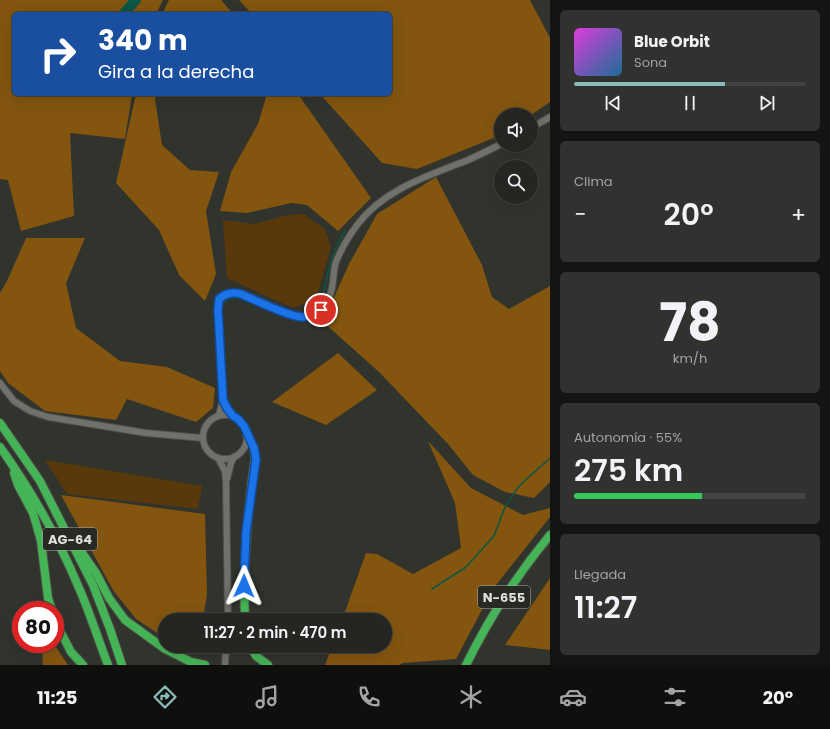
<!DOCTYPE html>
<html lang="es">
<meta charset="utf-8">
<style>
:root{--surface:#252622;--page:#31322f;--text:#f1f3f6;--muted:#a3a5a5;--line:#424340;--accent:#8bbbb9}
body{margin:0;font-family:Poppins,sans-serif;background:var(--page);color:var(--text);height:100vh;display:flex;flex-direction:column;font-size:15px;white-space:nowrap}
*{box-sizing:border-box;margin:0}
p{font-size:13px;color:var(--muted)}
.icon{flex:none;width:22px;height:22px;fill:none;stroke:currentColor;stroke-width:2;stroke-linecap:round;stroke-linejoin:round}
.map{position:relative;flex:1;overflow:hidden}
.panel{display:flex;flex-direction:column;gap:10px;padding:10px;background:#141513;width:280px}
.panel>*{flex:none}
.hud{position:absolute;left:12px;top:12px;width:380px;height:84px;border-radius:6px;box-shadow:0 4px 16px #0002,0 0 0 1px var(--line);background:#1a4fa0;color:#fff;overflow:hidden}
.fabs{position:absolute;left:494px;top:108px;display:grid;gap:8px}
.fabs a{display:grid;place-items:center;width:44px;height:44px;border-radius:50%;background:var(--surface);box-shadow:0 4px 16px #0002,0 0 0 1px var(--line);font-size:20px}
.speed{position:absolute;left:12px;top:601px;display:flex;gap:8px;font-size:20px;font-weight:700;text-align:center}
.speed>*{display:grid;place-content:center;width:52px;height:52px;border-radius:50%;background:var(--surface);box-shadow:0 4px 16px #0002,0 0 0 1px var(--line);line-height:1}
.speed .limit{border:6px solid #d22;background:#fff;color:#111}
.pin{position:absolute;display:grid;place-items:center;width:34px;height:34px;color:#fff;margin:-17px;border:2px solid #fff;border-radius:50%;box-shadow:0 1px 4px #0007}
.me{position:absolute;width:44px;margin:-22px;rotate:1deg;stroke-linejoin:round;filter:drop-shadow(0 0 3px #0008)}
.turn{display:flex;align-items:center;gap:14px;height:84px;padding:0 20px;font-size:18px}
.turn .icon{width:52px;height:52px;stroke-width:2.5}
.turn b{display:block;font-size:28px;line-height:34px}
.big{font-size:30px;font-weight:600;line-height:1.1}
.panel .card{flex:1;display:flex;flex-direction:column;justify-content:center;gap:6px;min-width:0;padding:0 14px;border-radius:6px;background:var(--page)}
.panel .dial{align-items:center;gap:0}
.dial b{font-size:52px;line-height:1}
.song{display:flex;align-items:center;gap:12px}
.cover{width:48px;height:48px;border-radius:6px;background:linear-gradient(135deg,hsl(300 70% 55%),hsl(200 70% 35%))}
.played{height:4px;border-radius:2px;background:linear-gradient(90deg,var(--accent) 65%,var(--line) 65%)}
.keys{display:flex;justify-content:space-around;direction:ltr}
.heat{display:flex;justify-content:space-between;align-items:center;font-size:22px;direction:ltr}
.charge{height:6px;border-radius:3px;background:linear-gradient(90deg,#34c759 55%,var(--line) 0)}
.trip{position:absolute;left:158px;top:613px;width:234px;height:40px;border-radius:20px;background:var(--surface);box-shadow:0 4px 16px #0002,0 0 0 1px var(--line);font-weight:600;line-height:40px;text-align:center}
.menu{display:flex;height:64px;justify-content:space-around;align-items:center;background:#0f0f0e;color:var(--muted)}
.menu .icon{width:28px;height:28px}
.menu .active{color:var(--accent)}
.menu b{font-size:18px;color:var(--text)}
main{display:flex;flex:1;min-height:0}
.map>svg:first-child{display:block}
.green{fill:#59390c}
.forest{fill:#83550f}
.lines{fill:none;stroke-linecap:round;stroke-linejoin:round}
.stream{stroke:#0b5644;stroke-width:1.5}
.river{stroke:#0b5644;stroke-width:10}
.minor-casing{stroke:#4d4e49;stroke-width:8}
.highway-casing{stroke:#4d4e49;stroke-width:10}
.minor{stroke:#6f716a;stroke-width:6}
.highway{stroke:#45b456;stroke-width:8}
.route-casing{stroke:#114b97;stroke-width:10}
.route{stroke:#1a73e8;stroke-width:7}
.labels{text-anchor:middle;stroke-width:4;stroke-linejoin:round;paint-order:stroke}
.shield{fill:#272923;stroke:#a8aaa5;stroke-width:1}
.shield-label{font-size:13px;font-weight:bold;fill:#e0e1dd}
</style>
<main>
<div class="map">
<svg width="550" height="665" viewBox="0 0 550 665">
<rect width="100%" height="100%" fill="#31332d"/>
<g class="green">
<polygon points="303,214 325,229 331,247 316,300 293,308 227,278 223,220 254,224 288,215"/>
<polygon points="45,460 202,486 198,509 67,494"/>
</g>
<g class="forest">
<polygon points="0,0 163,0 156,14 14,14 14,94 132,94 125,139 70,133 74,216 21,231 8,180 0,179"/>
<polygon points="169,0 221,0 233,14 162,14"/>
<polygon points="239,0 530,0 550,38 550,102 531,115 501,115 501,135 417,169 382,163 320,94 390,94 390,14 252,14"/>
<polygon points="136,94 156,94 155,99 162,145 190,170 219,172 206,211 216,274 205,301 179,275 159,230 116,183"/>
<polygon points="267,94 298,94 371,198 338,231 307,205 291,203 247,213 220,211 231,172 258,124"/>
<polygon points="436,177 482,265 492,297 509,309 550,286 550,482 534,498 505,492 473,475 448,444 379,372 323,322 349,264 377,214"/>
<polygon points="26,238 85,238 66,283 76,328 120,361 167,367 215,388 213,408 196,422 127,399 116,420 45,411 8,383 0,371 0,293 7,281"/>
<polygon points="338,353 377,390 326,425 272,402"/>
<polygon points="428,441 471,488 523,515 550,508 550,517 493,589 456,659 403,663 399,665 325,665 332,646 385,646 385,620 342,620 366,553 377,554 413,574 461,548 455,503"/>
<polygon points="61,495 205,514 207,594 203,620 165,620 165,638 136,619 113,590"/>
<polygon points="550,578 550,650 505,645"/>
<polygon points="42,644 54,644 68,665 43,665"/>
</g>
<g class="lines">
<g class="stream">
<path d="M312,313L313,309C327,297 325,279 331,262C334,251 339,241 345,231"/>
<path d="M222,328C222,320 219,307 225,301C236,287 284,321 300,321C304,321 309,320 312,319V316"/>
<polyline points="223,352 226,388"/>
<polyline points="432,589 466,567 494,536 505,507 519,486 550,458"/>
</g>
<polyline class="river" points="123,14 136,0"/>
<defs>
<g id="minor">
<polyline points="531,128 550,117"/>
<polyline points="0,383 14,401 30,411 48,417 146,433 202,438"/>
<polyline points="223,400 227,409 233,416"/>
<circle cx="225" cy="437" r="22"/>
<path d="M219,415L223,400L218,310L219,299C226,293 232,292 241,293L295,316C313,318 326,310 331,292C334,282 333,271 336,262C341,249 349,236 357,225C384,189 428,176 468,160C479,155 490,150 501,144"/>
<polyline points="218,458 225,471 226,482 228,620"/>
<polyline points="227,479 231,463 234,457"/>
<polyline points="225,665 226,646"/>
</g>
<g id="highway">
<polyline points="0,423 40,481 93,585 110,629 122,665"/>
<path d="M0,447C31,490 58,538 79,588C90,613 98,639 108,665"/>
<polyline points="14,473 18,485 33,513 41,541 48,598 52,610"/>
<polyline points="78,547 96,573 109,598 125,620 165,649 191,662 205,665"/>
<path d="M245,620C243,566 247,513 255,459L254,448L247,435"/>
<polyline points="55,621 71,652 83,665"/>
<polyline points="250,646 256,656 268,665"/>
<path d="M466,665C489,618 517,575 550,535"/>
</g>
</defs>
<use href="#minor" class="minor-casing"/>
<use href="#highway" class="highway-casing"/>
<use href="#minor" class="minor"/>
<use href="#highway" class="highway"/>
</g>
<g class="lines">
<defs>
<path id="route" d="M244,586L246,532L256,459L254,448L244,426L238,419L233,416L227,408L223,400L218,310L219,299C226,293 232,292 241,294C255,300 289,317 303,317C310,317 315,313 321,310"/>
</defs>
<use href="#route" class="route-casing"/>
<use href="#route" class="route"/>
</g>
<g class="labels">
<g class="shield">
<rect x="43" y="528" width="54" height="22" rx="3"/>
<rect x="478" y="586" width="52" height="22" rx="3"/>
</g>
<g class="shield-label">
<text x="70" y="544">AG-64</text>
<text x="504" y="602">N-655</text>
</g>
</g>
</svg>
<div class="fabs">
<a><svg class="icon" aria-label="sound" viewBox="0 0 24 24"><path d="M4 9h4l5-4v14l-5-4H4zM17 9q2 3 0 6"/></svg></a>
<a><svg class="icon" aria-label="search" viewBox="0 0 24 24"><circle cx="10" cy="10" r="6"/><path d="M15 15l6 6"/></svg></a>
</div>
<div class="speed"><div class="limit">80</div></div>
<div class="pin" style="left:321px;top:310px;background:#d93025"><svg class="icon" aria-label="arrive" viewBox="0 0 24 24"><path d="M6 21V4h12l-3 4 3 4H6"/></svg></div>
<svg class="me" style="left:244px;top:586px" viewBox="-20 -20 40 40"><path d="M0-17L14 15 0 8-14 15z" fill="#1a73e8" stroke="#fff" stroke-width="4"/></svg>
<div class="trip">11:27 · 2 min · 470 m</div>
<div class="hud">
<div class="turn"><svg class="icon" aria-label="right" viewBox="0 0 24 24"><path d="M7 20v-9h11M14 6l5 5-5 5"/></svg><div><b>340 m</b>Gira a la derecha</div></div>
</div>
</div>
<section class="panel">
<div class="card">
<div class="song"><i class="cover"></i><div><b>Blue Orbit</b><p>Sona</p></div></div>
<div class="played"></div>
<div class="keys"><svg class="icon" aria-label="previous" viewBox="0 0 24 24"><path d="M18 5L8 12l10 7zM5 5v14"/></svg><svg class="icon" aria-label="pause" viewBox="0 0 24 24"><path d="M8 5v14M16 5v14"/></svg><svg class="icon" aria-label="next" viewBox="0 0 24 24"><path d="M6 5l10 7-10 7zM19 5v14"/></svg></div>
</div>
<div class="card"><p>Clima</p>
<div class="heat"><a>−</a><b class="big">20°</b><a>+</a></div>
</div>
<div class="card dial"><b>78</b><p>km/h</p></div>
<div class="card"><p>Autonomía · 55%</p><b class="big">275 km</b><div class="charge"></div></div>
<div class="card"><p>Llegada</p><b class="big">11:27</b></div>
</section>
</main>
<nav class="menu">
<b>11:25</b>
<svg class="icon active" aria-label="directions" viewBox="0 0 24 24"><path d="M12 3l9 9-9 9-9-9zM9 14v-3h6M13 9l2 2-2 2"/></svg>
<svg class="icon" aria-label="music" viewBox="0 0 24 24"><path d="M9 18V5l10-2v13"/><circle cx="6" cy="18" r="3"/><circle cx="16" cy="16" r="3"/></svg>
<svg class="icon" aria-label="phone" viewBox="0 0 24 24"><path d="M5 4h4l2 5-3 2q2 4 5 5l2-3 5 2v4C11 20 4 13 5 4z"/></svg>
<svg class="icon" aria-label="climate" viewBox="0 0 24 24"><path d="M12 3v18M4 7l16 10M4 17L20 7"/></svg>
<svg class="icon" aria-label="car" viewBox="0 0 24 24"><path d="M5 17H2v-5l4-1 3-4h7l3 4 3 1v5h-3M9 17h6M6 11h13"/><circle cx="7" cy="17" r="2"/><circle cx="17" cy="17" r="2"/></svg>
<svg class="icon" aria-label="filters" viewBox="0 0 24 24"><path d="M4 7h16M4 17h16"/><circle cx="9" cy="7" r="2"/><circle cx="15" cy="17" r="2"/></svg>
<b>20°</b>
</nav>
